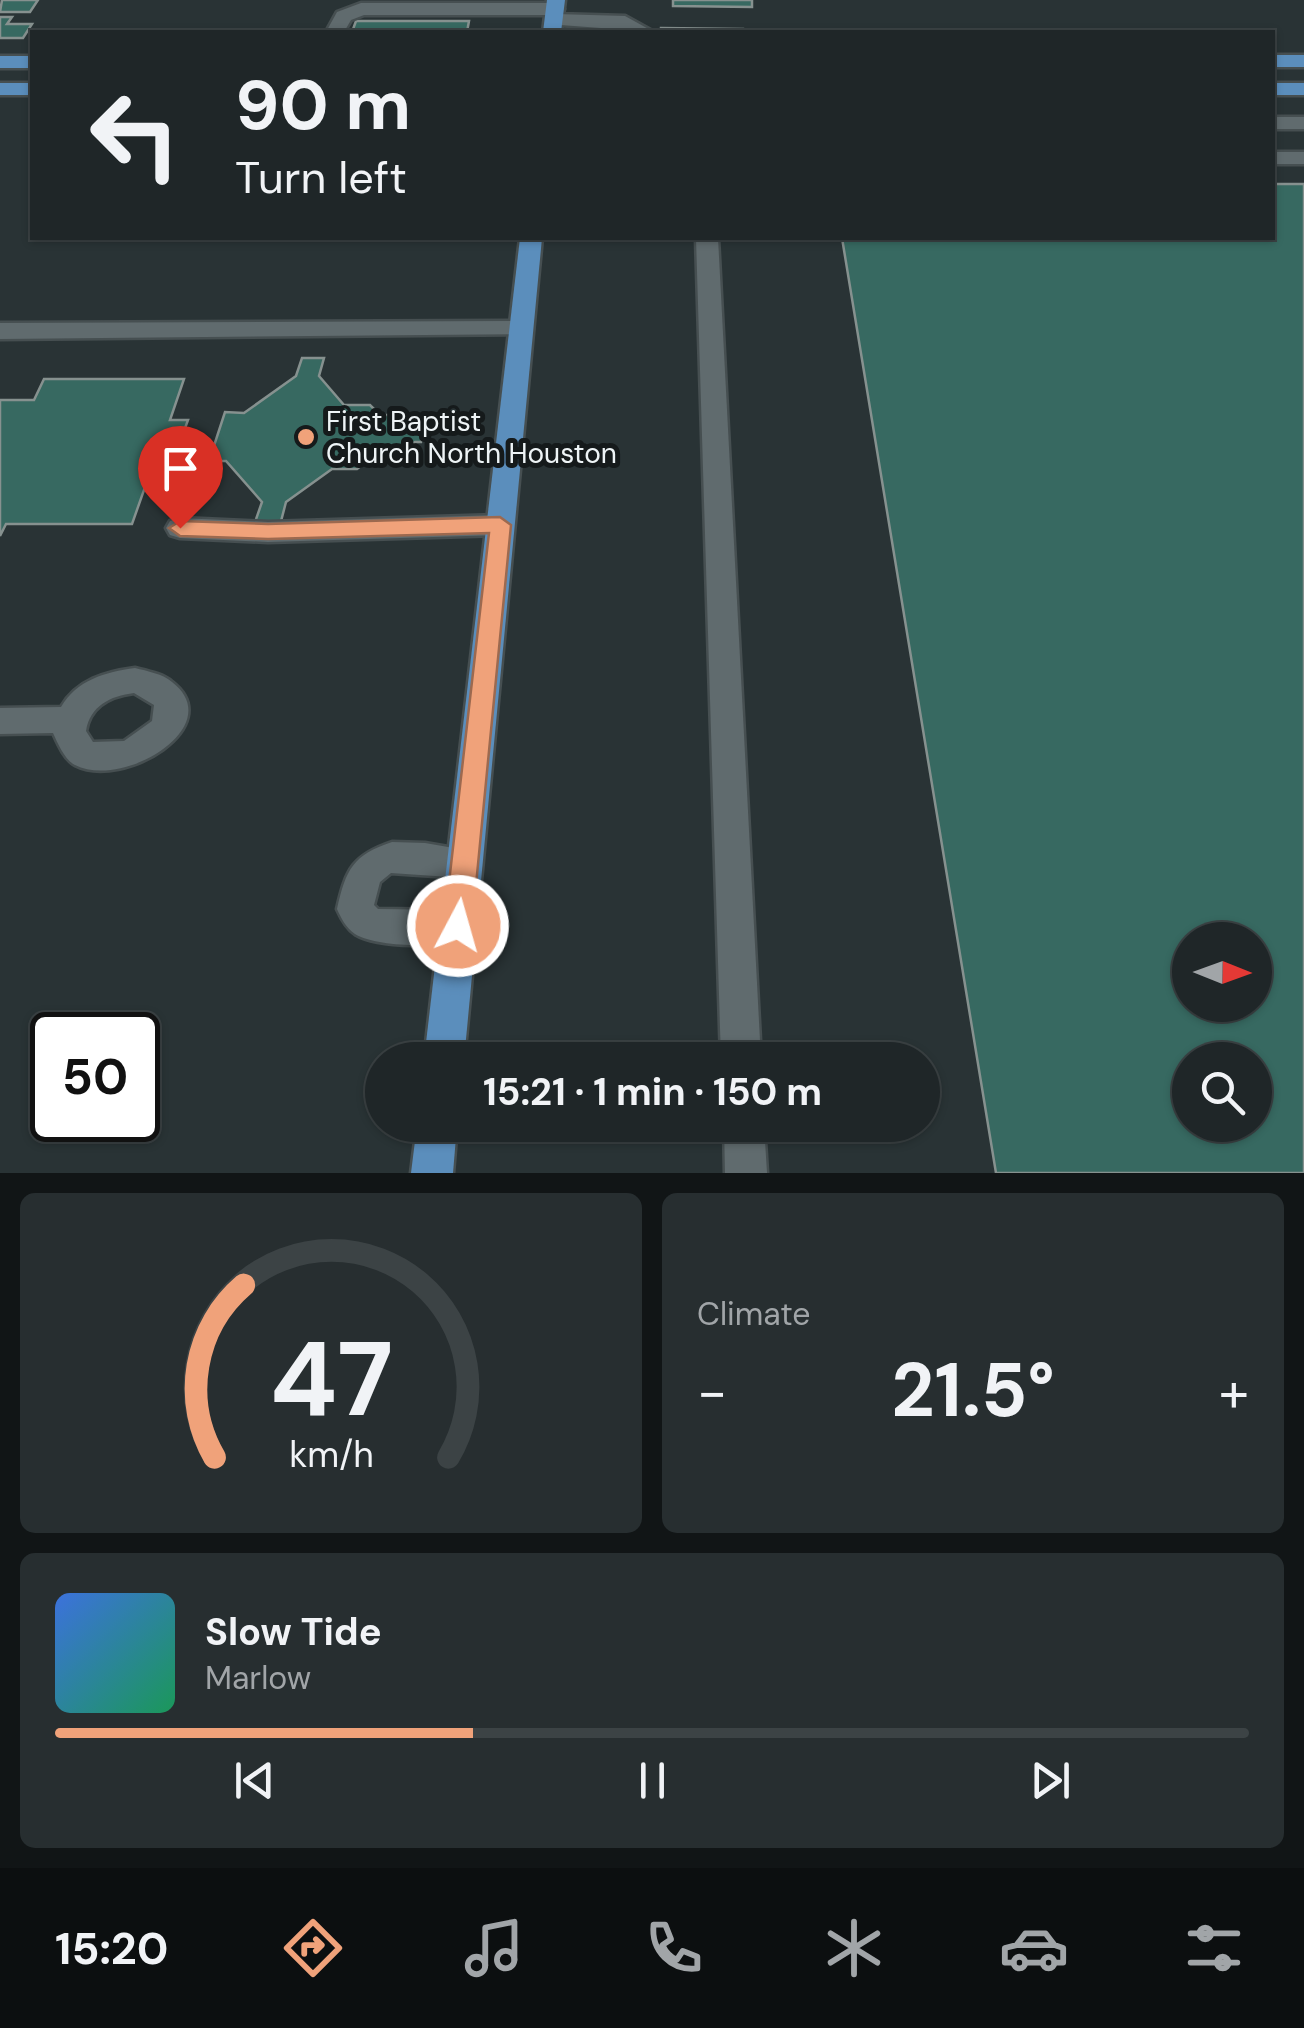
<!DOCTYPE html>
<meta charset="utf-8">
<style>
:root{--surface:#1f2628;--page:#272e30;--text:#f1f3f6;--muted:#a1a5a8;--line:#3c4345;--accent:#f0a27a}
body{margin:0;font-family:"DM Sans",sans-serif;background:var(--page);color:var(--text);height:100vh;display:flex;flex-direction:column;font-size:38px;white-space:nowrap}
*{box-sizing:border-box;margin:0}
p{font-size:32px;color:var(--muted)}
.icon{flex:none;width:55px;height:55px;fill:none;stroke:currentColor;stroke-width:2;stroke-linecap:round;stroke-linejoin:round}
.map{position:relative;height:1173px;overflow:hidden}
.sheet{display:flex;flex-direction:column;gap:20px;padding:20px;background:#111516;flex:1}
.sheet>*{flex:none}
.banner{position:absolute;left:30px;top:30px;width:1245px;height:210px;border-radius:0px;box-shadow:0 2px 8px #0004,0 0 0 2px var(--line);background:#1f2628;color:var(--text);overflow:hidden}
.needle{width:65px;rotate:91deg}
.controls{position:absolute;left:1172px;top:922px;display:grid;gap:20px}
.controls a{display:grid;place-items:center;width:100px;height:100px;border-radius:50%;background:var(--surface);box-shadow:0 2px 8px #0004,0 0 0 2px var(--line);font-size:50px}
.speed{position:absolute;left:30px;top:1012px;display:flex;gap:20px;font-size:50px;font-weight:700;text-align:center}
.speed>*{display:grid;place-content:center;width:130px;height:130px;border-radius:50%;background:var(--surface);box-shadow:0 2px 8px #0004,0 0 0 2px var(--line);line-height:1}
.speed .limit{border:5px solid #111;border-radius:15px;background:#fff;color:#111}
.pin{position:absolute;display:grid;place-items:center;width:85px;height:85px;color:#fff;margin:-102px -42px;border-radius:50% 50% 50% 0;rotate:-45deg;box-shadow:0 0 10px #0007}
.pin .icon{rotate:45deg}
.me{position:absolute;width:110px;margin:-55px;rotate:6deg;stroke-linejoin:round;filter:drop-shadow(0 0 8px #0008)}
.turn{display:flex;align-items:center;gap:35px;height:210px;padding:0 40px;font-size:45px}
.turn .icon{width:130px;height:130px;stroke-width:2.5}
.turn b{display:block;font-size:70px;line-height:85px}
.big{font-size:75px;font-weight:700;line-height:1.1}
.sheet .card{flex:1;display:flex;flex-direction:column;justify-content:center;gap:15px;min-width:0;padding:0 35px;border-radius:15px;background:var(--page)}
.sheet .dial{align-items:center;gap:0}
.dial svg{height:260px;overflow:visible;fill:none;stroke:var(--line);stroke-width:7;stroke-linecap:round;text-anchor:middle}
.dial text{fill:var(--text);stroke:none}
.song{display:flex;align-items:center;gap:30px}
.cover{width:120px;height:120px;border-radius:15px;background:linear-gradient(135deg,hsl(220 70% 55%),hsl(150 70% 35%))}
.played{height:10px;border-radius:5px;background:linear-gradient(90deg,var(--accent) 35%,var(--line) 35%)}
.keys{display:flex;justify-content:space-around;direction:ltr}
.heat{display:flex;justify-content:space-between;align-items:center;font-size:55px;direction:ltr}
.sheet .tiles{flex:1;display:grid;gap:20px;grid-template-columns:1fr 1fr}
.card:last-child{grid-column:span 2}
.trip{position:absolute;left:365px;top:1042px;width:575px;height:100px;border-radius:50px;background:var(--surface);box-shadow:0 2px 8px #0004,0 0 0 2px var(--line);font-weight:700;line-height:100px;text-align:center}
.menu{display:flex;height:160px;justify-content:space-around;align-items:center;background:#0c0f10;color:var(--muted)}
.menu .icon{width:70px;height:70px}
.menu .active{color:var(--accent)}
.menu b{font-size:45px;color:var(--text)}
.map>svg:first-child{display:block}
.building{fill:#376961;stroke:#86918f;stroke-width:2.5;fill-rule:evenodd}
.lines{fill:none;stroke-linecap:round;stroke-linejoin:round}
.minor-casing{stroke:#464f51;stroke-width:5}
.major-casing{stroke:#464f51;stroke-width:5}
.minor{fill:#606b6e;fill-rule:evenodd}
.major{fill:#5b8ebc;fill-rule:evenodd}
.route{fill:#f0a27a;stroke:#9c694f;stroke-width:2.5}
.poi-dot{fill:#f0a27a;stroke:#151a1b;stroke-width:4}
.labels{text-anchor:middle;stroke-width:10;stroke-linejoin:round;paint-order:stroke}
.poi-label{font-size:28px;fill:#eef4f6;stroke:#151a1b;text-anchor:start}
</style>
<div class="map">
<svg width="1304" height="1173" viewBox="0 0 1304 1173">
<rect width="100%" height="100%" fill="#293335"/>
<g class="building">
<polygon points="2,0 38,0 30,12 0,12"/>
<polygon points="673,0 752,0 752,7 673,6"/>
<polygon points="0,17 12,17 7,24 32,24 23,38 0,38"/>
<polygon points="356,21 469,21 467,32 352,32"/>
<polygon points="661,28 743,29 743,32 661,32"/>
<path d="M1272,184H1304V1173H996L842,238H1272ZM1190,940H1255V1005H1190ZM1190,1060H1255V1125H1190Z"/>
<polygon points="302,358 324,358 319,376 344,405 370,405 380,415 402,415 417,430 423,430 421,442 415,442 394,457 371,458 357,469 332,469 286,502 280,525 254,525 262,502 226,461 209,461 225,412 244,413 296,376"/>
<polygon points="44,379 184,379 170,420 188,420 175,456 156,456 132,524 6,524 0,536 0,400 34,400"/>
</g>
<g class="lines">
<defs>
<g id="minor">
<polygon points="361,3 555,3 564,9 555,14 625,16 654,32 547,24 545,20 554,15 364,15 351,20 344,32 326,32 337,12"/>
<rect x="1272" y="117" width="32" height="12"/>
<rect x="1272" y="152" width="32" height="12"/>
<polygon points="696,238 718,238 761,1060 721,1060"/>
<polygon points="521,321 533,329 530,334 0,339 0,323"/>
<polygon points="500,515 510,518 514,525 510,532 500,535 268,542 180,538 170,535 166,528 170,521 180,518 268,522"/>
<path d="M135,668C147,671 163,674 172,682C229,726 123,790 75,765C65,760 58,744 53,733L0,734V708L61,707C77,680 105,672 135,668ZM134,693L154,705L152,721L124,741L93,742L86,731C90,706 110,696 134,693Z"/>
<path d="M392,842L425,843L477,852L482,863L477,874L464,878L391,873L380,882L374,905L378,909L458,910L471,915L476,927L471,939C446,948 378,948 355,934C346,928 341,918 337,909C346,869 353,855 392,842Z"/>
<polygon points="724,1125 764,1125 767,1173 725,1173"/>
</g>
<g id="major">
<polygon points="547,0 565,0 561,32 543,32"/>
<rect x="1272" y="55" width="32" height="12"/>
<rect x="0" y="56" width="32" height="12"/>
<rect x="0" y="83" width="32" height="12"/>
<rect x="1272" y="83" width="32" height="12"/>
<polygon points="520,238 542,238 464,1060 424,1060"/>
<polygon points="417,1125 457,1125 453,1173 411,1173"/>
</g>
</defs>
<use href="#minor" class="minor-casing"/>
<use href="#major" class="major-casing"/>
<use href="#minor" class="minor"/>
<use href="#major" class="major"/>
</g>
<polygon class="route" points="500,517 511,525 472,926 468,935 458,939 448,935 444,926 489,533 268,539 180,536 169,528 180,521 268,524"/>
<circle class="poi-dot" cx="306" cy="437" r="10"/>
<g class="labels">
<g class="poi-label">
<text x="326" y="431">First Baptist<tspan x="326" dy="32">Church North Houston</tspan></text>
</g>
</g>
</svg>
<div class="controls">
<a><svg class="needle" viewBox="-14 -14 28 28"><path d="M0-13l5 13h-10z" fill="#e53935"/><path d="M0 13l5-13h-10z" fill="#a1a5a8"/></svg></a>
<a><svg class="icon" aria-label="search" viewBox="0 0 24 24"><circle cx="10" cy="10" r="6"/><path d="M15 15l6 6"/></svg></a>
</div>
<div class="speed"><div class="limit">50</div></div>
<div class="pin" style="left:180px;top:528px;background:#d93025"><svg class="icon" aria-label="arrive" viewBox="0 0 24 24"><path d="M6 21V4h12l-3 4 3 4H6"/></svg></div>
<svg class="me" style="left:458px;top:926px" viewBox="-20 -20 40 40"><circle r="17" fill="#f0a27a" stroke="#fff" stroke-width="3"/><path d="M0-11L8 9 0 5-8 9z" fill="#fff"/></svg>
<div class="trip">15:21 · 1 min · 150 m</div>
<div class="banner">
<div class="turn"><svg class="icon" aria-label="left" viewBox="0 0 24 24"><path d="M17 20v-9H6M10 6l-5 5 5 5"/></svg><div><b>90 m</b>Turn left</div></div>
</div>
</div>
<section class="sheet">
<div class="tiles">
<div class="card dial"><svg viewBox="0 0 100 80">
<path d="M14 69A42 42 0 1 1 86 69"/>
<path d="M14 69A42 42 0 0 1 23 16" stroke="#f0a27a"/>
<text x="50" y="56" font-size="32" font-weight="700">47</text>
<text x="50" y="72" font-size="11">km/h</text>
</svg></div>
<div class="card"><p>Climate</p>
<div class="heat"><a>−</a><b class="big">21.5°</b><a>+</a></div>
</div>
<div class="card">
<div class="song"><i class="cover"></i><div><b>Slow Tide</b><p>Marlow</p></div></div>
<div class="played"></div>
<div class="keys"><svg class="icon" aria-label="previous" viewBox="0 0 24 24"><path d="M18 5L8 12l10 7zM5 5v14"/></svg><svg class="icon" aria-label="pause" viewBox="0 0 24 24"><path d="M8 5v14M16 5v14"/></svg><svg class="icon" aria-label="next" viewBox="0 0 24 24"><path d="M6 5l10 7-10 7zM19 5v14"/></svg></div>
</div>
</div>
</section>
<nav class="menu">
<b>15:20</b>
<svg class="icon active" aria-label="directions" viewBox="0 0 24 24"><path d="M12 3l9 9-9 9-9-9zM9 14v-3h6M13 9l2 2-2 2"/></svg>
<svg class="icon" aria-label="music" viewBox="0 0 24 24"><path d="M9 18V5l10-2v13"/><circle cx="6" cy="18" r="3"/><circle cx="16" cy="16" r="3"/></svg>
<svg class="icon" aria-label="phone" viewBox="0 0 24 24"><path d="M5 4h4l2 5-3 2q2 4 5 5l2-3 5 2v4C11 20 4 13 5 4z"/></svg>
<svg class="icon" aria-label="climate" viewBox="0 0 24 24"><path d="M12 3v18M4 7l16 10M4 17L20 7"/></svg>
<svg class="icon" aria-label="car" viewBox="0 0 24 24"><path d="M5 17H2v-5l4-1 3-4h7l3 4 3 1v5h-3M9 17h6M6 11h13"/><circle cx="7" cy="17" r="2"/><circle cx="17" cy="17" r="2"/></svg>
<svg class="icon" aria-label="filters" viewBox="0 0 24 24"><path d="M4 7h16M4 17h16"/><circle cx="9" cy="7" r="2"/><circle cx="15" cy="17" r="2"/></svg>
</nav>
